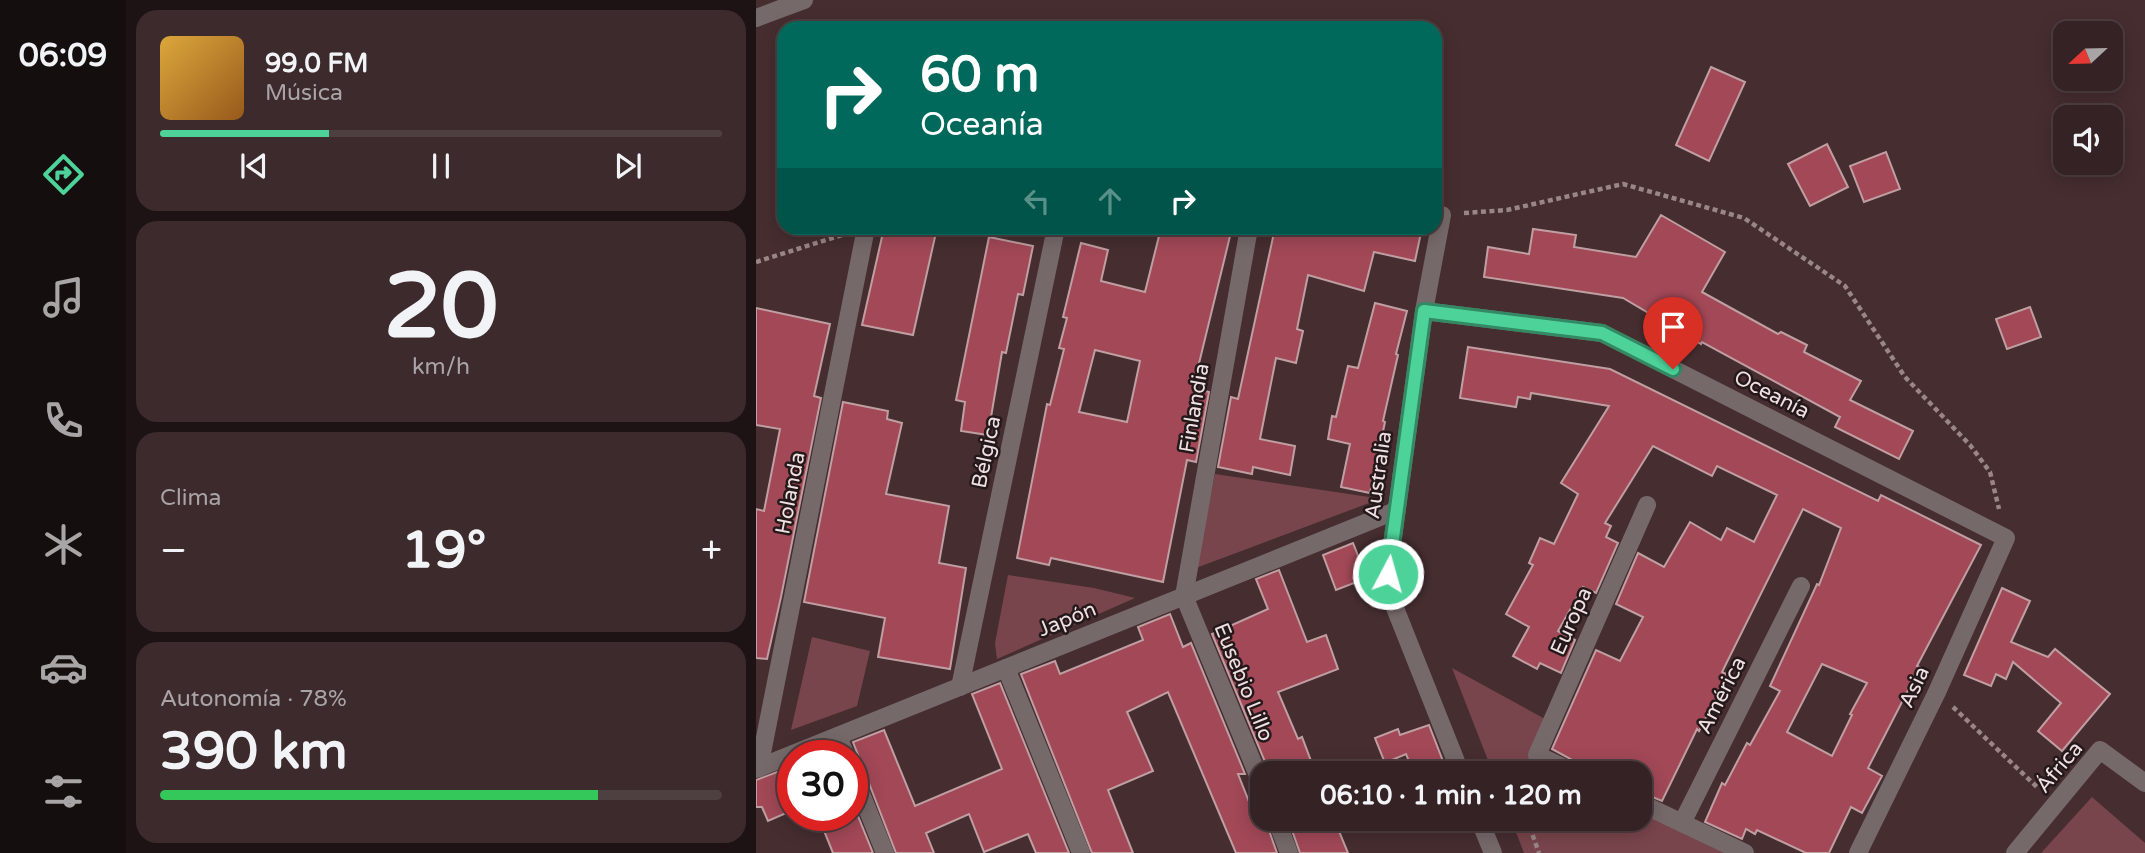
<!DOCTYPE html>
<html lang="es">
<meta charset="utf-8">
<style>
:root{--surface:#342224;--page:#3c2a2c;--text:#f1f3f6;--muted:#a9a4a6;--line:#4e3f41;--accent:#4dd39a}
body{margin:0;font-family:"Varela Round",sans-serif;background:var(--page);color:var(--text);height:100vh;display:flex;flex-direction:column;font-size:26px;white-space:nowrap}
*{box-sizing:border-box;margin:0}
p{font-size:23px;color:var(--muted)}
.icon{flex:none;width:38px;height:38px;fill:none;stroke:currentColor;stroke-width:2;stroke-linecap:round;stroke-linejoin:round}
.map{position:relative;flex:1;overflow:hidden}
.panel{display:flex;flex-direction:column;gap:10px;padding:10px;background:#1d1314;width:630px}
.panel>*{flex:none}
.banner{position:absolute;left:21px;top:21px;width:665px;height:214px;border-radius:21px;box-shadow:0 4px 18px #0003,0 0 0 2px var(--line);background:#00695c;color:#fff;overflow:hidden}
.needle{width:46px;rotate:248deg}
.fabs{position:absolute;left:1297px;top:21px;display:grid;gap:14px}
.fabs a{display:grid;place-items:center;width:70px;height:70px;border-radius:14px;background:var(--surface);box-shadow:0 4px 18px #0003,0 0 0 2px var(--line);font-size:35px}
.speed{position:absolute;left:21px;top:740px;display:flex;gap:14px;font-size:35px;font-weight:700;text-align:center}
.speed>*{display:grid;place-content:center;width:91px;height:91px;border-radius:50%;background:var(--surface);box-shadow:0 4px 18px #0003,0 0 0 2px var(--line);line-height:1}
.speed .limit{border:10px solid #d22;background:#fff;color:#111}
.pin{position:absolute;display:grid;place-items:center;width:60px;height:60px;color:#fff;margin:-72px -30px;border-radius:50% 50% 50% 0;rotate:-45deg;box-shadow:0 0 7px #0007}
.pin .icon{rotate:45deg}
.me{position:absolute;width:77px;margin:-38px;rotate:6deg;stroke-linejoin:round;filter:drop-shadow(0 0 5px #0008)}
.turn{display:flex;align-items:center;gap:24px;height:147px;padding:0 28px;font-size:32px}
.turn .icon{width:91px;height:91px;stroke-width:2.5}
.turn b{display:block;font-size:49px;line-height:60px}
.lanes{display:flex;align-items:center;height:66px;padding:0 28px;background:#0003;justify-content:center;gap:35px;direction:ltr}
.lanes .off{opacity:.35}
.big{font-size:52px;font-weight:700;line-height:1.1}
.panel .card{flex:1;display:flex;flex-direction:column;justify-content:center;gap:10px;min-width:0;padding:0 24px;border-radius:21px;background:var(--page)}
.panel .dial{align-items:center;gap:0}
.dial b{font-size:91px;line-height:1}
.song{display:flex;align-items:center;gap:21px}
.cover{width:84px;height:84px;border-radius:10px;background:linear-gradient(135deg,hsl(40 70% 55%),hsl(30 70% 35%))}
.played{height:7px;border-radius:4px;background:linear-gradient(90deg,var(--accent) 30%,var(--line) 30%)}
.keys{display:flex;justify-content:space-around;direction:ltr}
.heat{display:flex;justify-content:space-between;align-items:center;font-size:38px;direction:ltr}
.charge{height:10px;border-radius:5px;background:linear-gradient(90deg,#34c759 78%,var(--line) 0)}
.trip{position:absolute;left:494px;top:761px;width:402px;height:70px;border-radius:21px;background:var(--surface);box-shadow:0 4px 18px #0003,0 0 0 2px var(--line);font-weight:700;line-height:70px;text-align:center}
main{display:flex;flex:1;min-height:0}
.tab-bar{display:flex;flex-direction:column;width:126px;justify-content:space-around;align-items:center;background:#150e0e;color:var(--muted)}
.tab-bar .icon{width:49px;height:49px}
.tab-bar .selected{color:var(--accent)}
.tab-bar b{font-size:32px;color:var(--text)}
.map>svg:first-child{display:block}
.green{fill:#79454c}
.building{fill:#a24857;stroke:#bf9fa2;stroke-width:2;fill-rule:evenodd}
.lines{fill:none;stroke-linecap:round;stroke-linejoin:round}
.path{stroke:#9a8587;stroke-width:4.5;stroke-dasharray:5 3.5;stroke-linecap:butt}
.minor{stroke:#76696a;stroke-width:18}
.route-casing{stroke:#328964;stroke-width:18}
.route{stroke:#4dd39a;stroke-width:12}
.labels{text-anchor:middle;stroke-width:5;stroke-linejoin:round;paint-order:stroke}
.street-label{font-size:21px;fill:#f1e0e1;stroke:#24191a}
</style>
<main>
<nav class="tab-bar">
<b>06:09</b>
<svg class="icon selected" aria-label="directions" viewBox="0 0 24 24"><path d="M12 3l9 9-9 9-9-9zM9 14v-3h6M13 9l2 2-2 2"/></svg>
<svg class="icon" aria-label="music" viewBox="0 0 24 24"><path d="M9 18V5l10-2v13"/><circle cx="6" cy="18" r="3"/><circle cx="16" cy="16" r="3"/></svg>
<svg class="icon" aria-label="phone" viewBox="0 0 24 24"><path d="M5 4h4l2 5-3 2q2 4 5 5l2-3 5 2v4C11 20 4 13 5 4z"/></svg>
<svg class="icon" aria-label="climate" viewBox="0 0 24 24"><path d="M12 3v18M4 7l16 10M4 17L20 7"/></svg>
<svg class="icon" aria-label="car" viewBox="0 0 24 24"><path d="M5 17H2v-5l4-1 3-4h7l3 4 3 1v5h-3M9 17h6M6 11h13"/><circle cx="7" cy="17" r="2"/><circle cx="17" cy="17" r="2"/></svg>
<svg class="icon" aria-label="filters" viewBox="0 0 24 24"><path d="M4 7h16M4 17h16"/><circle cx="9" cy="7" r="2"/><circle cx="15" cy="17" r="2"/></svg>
</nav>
<section class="panel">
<div class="card">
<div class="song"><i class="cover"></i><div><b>99.0 FM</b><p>Música</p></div></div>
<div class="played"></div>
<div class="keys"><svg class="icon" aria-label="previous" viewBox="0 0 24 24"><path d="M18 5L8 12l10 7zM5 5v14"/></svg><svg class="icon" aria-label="pause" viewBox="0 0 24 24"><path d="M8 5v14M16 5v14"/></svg><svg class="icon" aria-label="next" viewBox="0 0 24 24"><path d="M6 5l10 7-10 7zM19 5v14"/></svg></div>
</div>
<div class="card dial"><b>20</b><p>km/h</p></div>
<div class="card"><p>Clima</p>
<div class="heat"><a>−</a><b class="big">19°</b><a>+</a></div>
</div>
<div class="card"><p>Autonomía · 78%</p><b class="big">390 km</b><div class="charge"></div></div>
</section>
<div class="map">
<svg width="1389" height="853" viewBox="0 0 1389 853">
<rect width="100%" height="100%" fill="#462d30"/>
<g class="green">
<polygon points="459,474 613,497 613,503 440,568"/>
<polygon points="252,575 338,588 379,598 241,659 239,643"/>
<polygon points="56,637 114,651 101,706 35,730"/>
<polygon points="696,668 789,719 777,763 800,773 737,773"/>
<polygon points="1336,797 1389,843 1389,853 1285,853"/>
<polygon points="884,811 976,853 768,853 755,819 884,819"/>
</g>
<g class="building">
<polygon points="955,67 989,82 953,161 920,145"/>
<polygon points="1071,144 1092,187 1054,206 1032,164"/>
<polygon points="1130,152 1144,189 1108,202 1094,166"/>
<polygon points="905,215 969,252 946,292 1022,334 1025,332 1051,345 1048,352 1105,381 1094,400 1157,431 1143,459 1079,427 1084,417 946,342 945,344 867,298 728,277 732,247 773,254 777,229 820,235 818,247 880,257"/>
<polygon points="128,228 181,228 157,335 106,325"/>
<path d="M405,228H476L437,388L453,392L440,462L431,460L407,582L295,558L293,565L261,558L291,404L294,405L308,349L303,348L311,318L307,317L325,243L352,250L345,281L389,292ZM339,350L384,361L371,422L323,412Z"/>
<polygon points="519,228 614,228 638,233 640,228 666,228 659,261 618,252 608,291 552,275 541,329 547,331 540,363 520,358 504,439 539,446 534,475 497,467 496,474 462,467 475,397 482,399"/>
<polygon points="233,237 277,246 267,295 262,294 250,353 246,352 232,435 205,431 209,402 200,400"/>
<polygon points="619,303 651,311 640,354 642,355 627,421 629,422 614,493 585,487 594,444 572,439 576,416 580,417 592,366 602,368"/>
<polygon points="1274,307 1285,337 1251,349 1240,319"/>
<polygon points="0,308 74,324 58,396 65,398 25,597 11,659 0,658 0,509 8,511 24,429 0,425"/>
<path d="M712,347L854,369L1122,501L1125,495L1225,545L1161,666L1164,667L1112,768L1126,776L1106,813L1095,807L1073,853H1050L1001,830L999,834L990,829L986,839L949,822L966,783L969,785L991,743L994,745L1024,691L1014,686L1061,584L1063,585L1085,528L1047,509L966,672L972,675L943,731L941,729L906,801L884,792V774H842L796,749L840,650L864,661L887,617L860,604L882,553L908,567L934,522L965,540L971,528L998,542L1021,495L961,466L956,476L897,446L849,523L855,526L850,537L862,543L840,593L827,587L802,631L819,640L805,673L784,663L781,669L757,656L773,627L750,614L777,565L773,563L784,538L798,544L822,494L805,483L853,406L775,393L774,399L762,397L760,407L704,398ZM1066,664L1111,683L1094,714L1096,715L1076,756L1031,732Z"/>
<polygon points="87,402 132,411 131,419 146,423 130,494 193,506 183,563 210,568 194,669 122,657 129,618 48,602"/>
<polygon points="597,543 611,578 580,590 567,555"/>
<polygon points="523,570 551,642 570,635 582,669 522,692 542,739 546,737 560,774 514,774 456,634 512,609 500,579"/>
<polygon points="1246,588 1274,601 1255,642 1292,657 1299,649 1354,694 1306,751 1282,731 1305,703 1257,662 1250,679 1240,674 1235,686 1208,675"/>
<polygon points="414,614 427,647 435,643 489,774 482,774 500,819 509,819 521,853 480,853 412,692 371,712 397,771 352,790 377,853 336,853 265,674 299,661 304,674 387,640 382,627"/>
<polygon points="244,683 313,853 280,853 272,834 228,852 213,814 170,833 178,853 140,853 97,742 128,730 159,806 246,769 216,694"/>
<polygon points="673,725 692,774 658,774 650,754 629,763 619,738 642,729 644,735"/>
<polygon points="37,766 37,810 12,821 6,807 0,807 0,780"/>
<polygon points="62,816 102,816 117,853 77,853"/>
<polygon points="532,819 578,819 592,853 544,853"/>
</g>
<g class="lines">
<g class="path">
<polyline points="708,213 751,210 867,184 988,218 1089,286 1149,377 1214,445 1234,472 1243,509"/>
<polyline points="0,262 86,235"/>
<polyline points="1197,707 1282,788"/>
<polyline points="771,819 783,853"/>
</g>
<g class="minor">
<polyline points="0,18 48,0"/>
<polyline points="686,215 668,311 632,574 637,603 705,774"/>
<polyline points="493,228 428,596 506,785"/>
<polyline points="668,311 846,333 1250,538 1181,692 1102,853"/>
<polyline points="250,668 325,853"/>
<polyline points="204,687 300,228"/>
<polyline points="82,736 90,756"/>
<polyline points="3,768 110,228"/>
<polyline points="0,769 639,511"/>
<polyline points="96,771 129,853"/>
<polyline points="821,774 781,755 891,505"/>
<polyline points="884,803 989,853"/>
<polyline points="520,819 533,853"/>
<polyline points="723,819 737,853"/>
<polyline points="926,823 1045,586"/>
<polyline points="1259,853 1344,750 1389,783"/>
</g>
</g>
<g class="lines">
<defs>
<polyline id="route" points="632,574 668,311 846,333 917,369"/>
</defs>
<use href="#route" class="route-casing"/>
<use href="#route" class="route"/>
</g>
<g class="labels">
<g class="street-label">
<text transform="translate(1016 394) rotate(27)" y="7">Oceanía</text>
<text transform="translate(438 408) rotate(-80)" y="7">Finlandia</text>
<text transform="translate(230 452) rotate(-78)" y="7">Bélgica</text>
<text transform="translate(622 475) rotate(-82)" y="7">Australia</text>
<text transform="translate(34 493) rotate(-79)" y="7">Holanda</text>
<text transform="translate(311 619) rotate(-22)" y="7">Japón</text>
<text transform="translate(815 621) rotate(-66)" y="7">Europa</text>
<text transform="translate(488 682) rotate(68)" y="7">Eusebio Lillo</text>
<text transform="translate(1158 687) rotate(-65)" y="7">Asia</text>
<text transform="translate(965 695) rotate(-63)" y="7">América</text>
<text transform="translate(1303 767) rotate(-50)" y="7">África</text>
</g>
</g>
</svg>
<div class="fabs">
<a><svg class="needle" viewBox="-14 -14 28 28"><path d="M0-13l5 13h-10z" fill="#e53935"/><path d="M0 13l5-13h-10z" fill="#a9a4a6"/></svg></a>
<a><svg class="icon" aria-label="sound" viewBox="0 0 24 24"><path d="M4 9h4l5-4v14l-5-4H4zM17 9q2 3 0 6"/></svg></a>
</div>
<div class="speed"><div class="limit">30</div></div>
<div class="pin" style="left:917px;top:369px;background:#d93025"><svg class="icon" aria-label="arrive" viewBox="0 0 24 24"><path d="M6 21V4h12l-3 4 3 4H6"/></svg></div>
<svg class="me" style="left:632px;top:574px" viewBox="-20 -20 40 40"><circle r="17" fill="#4dd39a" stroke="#fff" stroke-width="3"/><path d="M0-11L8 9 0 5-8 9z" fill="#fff"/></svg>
<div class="trip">06:10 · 1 min · 120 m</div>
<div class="banner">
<div class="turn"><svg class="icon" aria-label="right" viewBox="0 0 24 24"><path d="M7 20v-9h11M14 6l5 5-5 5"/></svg><div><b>60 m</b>Oceanía</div></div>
<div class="lanes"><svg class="icon off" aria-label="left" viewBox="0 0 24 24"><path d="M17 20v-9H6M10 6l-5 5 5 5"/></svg><svg class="icon off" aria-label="ahead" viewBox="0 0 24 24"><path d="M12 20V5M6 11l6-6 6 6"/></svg><svg class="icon" aria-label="right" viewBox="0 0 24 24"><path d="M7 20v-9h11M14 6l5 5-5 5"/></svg></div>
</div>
</div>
</main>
